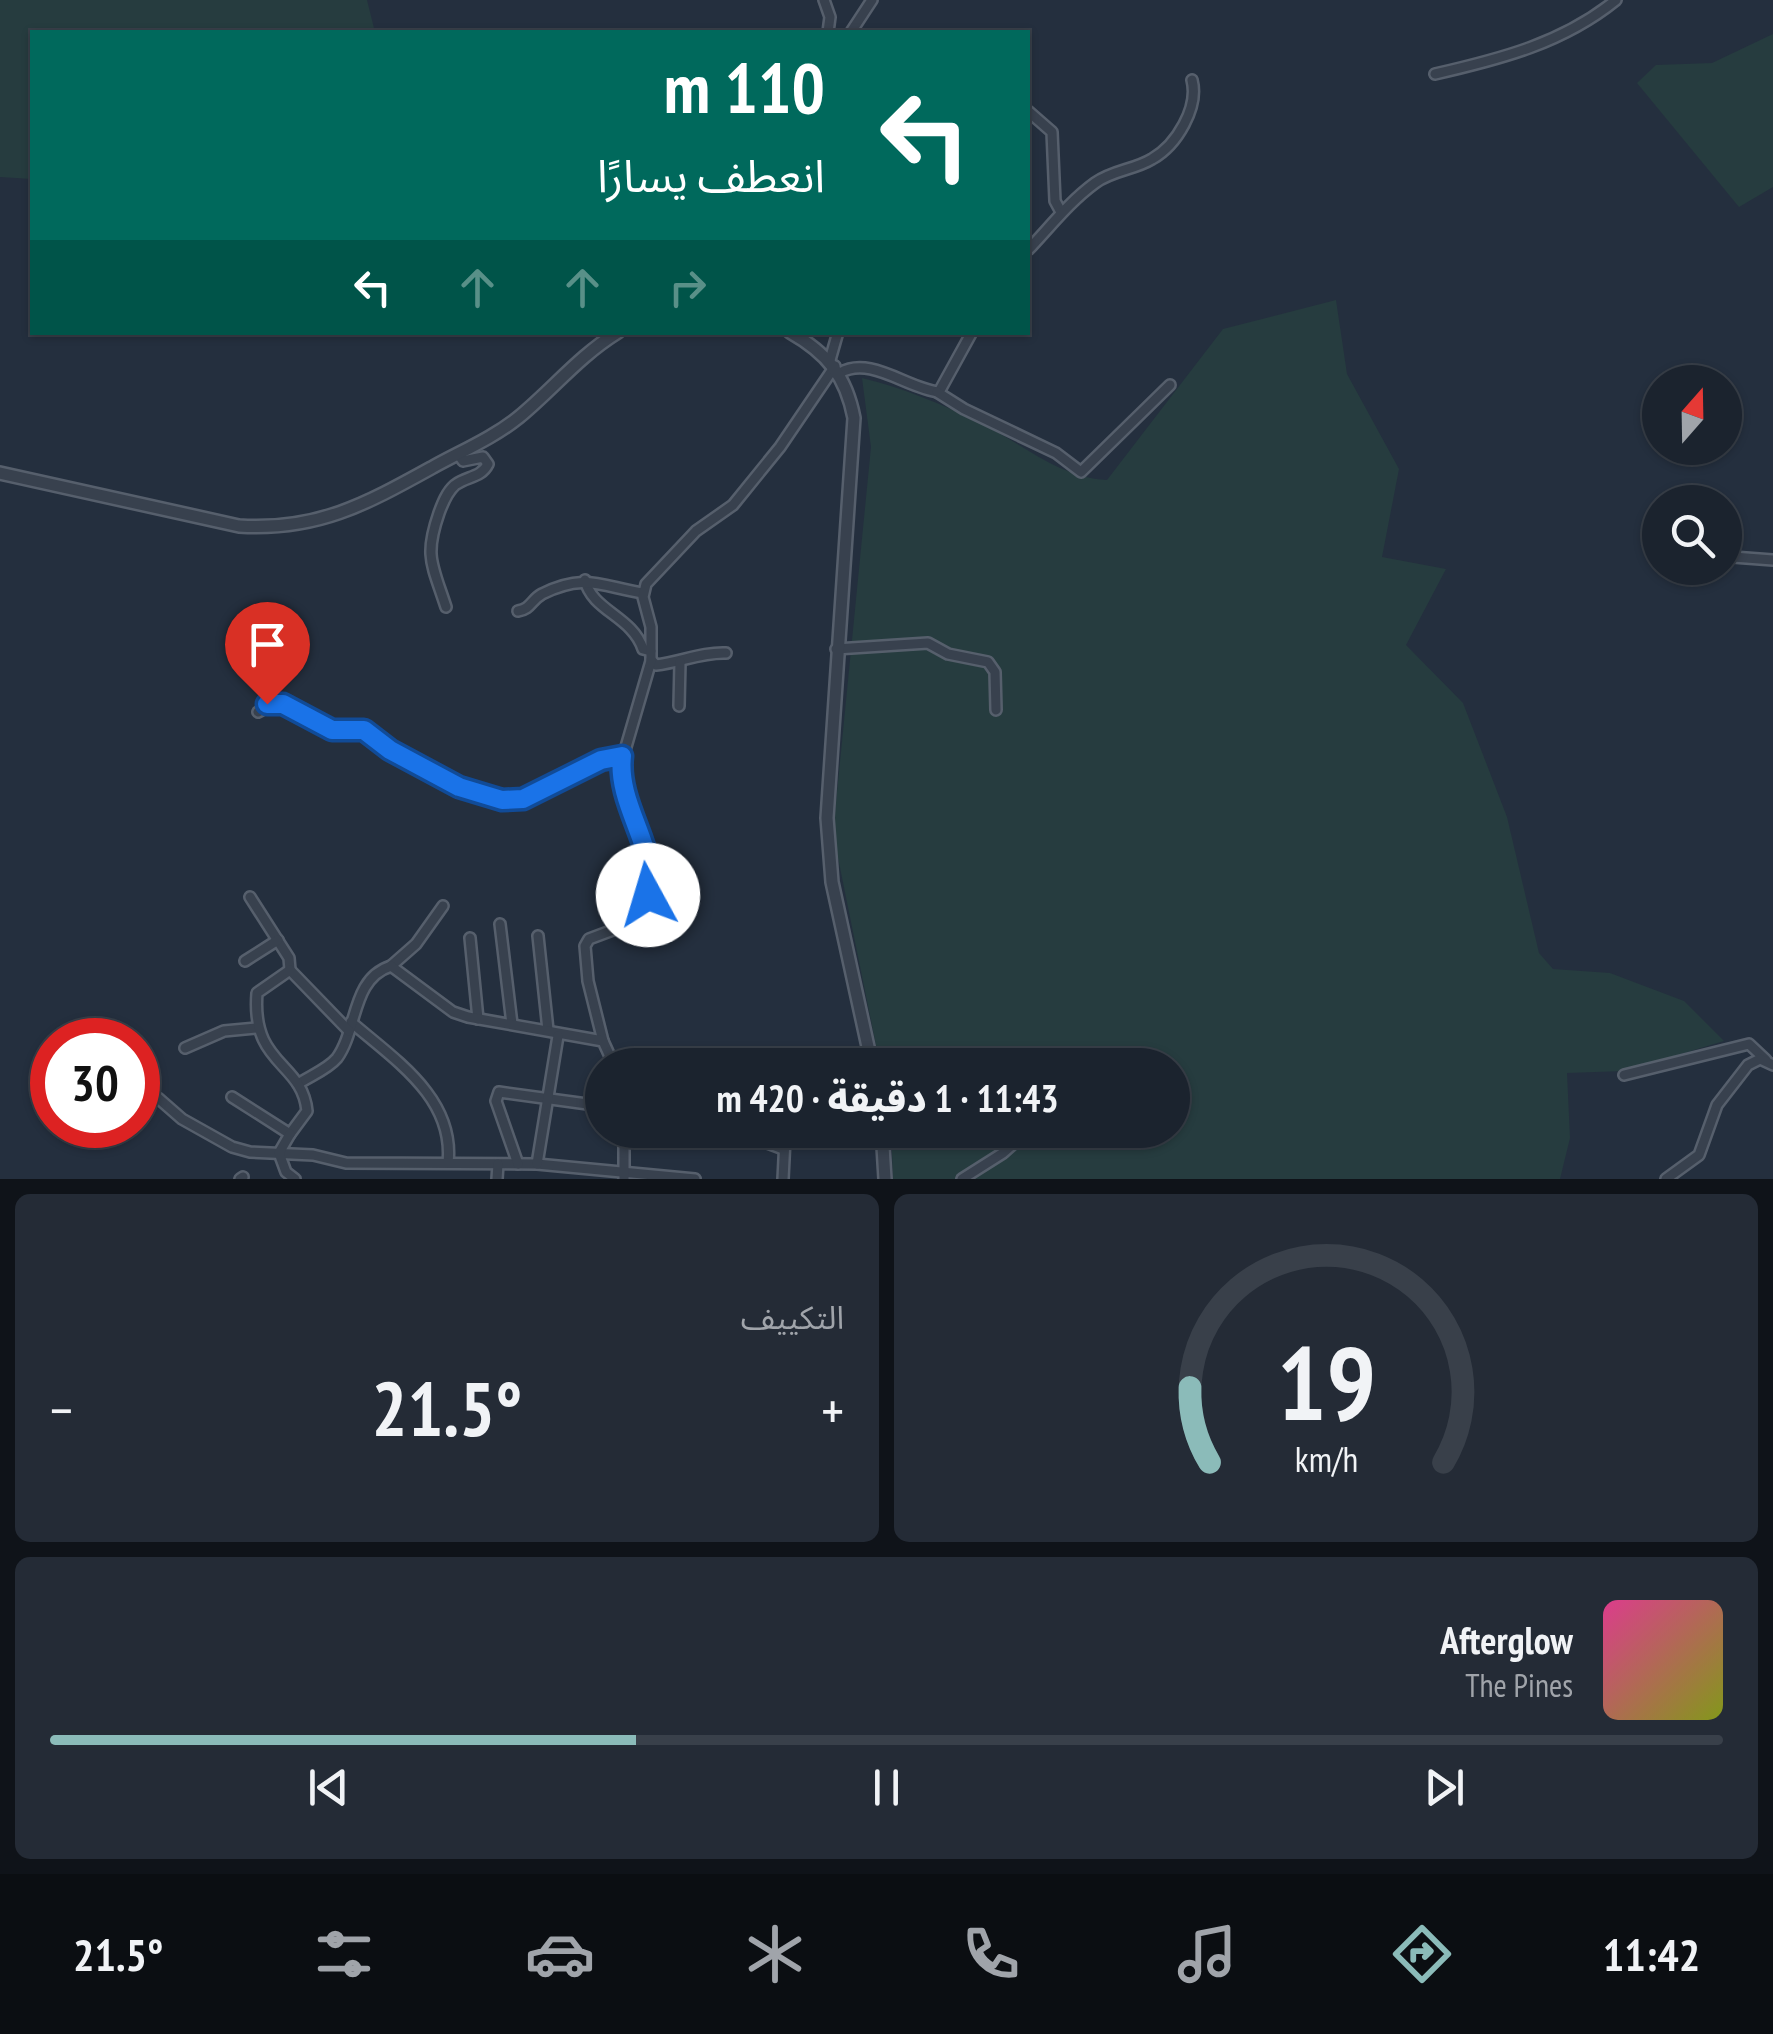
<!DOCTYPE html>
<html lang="ar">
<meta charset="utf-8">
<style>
:root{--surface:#1b232e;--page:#242b36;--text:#f1f3f6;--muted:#a0a4aa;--line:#39404a;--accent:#8bbbb9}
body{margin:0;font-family:"PT Sans Narrow","Noto Sans Arabic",sans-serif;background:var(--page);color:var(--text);direction:rtl;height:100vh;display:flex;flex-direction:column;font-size:38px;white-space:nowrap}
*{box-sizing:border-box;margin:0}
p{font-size:32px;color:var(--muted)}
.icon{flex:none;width:55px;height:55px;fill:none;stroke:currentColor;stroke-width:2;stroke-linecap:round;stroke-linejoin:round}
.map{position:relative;height:1179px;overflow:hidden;direction:ltr}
.side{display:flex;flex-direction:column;gap:15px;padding:15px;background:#0f1319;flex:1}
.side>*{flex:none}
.guide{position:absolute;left:30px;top:30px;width:1000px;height:305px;border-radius:0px;box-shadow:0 2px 8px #0004,0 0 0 2px var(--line);direction:rtl;background:#00695c;color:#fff;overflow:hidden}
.needle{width:65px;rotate:20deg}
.tools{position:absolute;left:1642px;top:365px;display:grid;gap:20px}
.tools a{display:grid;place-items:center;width:100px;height:100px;border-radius:50%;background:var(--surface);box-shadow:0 2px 8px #0004,0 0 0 2px var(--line);font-size:50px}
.speed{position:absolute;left:30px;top:1018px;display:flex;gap:20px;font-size:50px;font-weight:700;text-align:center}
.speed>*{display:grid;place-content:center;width:130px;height:130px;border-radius:50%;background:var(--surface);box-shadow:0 2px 8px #0004,0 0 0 2px var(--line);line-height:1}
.speed .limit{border:15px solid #d22;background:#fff;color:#111}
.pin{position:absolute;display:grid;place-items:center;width:85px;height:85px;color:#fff;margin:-102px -42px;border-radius:50% 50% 50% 0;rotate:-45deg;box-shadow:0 0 10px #0007}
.pin .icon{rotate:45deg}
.me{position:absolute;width:110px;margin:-55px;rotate:354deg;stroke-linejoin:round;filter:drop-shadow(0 0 8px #0008)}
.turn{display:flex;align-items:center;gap:35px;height:210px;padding:0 40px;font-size:45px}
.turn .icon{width:130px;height:130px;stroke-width:2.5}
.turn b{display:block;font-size:70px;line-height:85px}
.lanes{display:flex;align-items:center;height:95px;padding:0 40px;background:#0003;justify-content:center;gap:50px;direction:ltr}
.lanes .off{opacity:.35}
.big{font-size:75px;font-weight:800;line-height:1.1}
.side .tile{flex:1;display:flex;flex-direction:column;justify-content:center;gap:15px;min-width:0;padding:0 35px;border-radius:15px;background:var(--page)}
.side .dial{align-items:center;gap:0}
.dial svg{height:260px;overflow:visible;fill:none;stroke:var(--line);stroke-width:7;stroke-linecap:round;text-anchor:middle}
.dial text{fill:var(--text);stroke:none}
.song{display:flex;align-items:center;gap:30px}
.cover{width:120px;height:120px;border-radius:15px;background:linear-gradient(135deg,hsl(330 70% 55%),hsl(70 70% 35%))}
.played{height:10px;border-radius:5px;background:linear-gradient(90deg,var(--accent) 35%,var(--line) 35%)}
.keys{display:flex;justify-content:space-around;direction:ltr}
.heat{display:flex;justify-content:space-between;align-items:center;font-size:55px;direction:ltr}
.side .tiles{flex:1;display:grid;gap:15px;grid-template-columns:1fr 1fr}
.tile:last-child{grid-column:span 2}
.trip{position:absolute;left:585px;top:1048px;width:605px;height:100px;border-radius:50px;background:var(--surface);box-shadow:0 2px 8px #0004,0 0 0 2px var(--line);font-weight:800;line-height:100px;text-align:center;direction:rtl}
.menu{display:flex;height:160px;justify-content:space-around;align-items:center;background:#0b0e12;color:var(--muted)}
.menu .icon{width:70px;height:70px}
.menu .current{color:var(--accent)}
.menu b{font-size:45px;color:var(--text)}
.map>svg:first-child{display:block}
.green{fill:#263c3f}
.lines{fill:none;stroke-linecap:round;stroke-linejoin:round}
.minor-casing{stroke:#565f6c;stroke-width:14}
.tertiary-casing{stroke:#565f6c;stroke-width:16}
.minor{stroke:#38414e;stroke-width:9}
.tertiary{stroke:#38414e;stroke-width:11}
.route-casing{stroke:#114b97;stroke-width:25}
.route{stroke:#1a73e8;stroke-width:18}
</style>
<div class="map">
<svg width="1773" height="1179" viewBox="0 0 1773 1179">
<rect width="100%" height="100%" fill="#242f3e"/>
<g class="green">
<polygon points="0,0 367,0 375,32 32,32 32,179 0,177"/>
<polygon points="1773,34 1773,187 1739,207 1637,83 1656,65 1712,63"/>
<path d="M1336,300L1347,374L1399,469L1382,557L1446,569L1406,645L1463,703L1507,817L1539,953L1553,969L1610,973L1684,1001L1724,1041L1624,1071L1567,1073L1570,1138L1560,1179H893L891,1130H1172V1065H880L833,833L871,447L862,378C903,388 942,404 980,423C1022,443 1059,478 1107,480L1223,329Z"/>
</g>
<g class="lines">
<defs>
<g id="minor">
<polyline points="824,0 830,17 828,32"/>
<polyline points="851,32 872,0"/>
<path d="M1435,74C1501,59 1563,43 1616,0"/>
<polyline points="1028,111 1052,132 1055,201 1061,212"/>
<path d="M1028,250C1050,227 1069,202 1095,183C1113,170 1134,170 1152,159C1177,145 1199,107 1192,80"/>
<polyline points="830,360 838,332"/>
<path d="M840,373C870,355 908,389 939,392L972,332"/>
<polyline points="937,392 964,409 1056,453 1081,472 1170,385"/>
<polyline points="1736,536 1731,550 1733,557 1773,560"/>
<path d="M585,580C592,611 632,616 643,649L651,651"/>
<path d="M446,607C432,564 424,556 439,513C443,502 447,492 455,485C467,476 481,478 488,464L483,457L463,461L458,454"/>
<path d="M518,611C531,609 531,600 542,594C585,573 600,586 643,593"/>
<polyline points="836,649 928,643 948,654 988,662 995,672 996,710"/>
<path d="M651,660L656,665C681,662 702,652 726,653"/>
<polyline points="679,706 680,662"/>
<polyline points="258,712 275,703 332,729 373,733 390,750 459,787 502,800 523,799 601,760 622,756"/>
<polyline points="250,897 289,958 290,970"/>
<polyline points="500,924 512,1024"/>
<polyline points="538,936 548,1030"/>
<polyline points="470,938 478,1019"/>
<polyline points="245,961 278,940"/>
<polyline points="391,966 416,944 443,906"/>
<path d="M351,1022C395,1060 455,1098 448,1163"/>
<polyline points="603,1041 588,981 585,946 589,939 613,930 640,907 652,883 648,857 629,814 621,764 651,661 651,627 643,597 646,584 696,531 733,505 780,447 835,366"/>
<polyline points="185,1048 224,1031 257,1028"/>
<polyline points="733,1065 740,1060 757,1065"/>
<polyline points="1624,1075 1749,1044 1766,1060"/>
<path d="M298,1084C310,1076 328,1069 337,1058C358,1029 351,979 391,966L453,1012L468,1017L603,1041L614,1065"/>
<path d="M232,1097L290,1134L307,1111C302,1061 251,1066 257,993L290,970L349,1031"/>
<polyline points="158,1098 182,1119 232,1147 250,1152 313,1155 346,1163 537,1164 695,1179"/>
<polyline points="624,1130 624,1179"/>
<polyline points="733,1130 783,1149"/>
<polyline points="772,1130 785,1139 783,1179"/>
<polyline points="290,1134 279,1153 286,1172 295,1179"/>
<polyline points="518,1164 496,1101 499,1092 602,1106"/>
<polyline points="537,1164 558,1036"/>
<polyline points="240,1179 243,1177"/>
<polyline points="497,1179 498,1164"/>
<polyline points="962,1179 1003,1153 1029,1130"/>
<polyline points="1666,1179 1699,1155 1717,1105 1748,1065 1760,1059 1773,1065"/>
</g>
<g id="tertiary">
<path d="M790,332C827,353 846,376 854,418L827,818L832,882L872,1065"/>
<path d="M0,473L239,526C318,531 366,504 433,467C462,451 493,438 519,417C553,389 579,356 618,332"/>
<polyline points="882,1130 885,1179"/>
</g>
</defs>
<use href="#minor" class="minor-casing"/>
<use href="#tertiary" class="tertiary-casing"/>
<use href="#minor" class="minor"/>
<use href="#tertiary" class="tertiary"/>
</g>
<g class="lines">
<defs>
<path id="route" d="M267,704H283L332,730H364L390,750L459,787L502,800L523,799L601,760L622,756C616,806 661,853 648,895"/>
</defs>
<use href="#route" class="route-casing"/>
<use href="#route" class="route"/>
</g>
</svg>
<div class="tools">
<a><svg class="needle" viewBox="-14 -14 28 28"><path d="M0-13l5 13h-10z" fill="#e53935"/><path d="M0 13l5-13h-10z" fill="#a0a4aa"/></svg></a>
<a><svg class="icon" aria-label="search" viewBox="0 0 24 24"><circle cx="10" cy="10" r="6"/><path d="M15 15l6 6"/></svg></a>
</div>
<div class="speed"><div class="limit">30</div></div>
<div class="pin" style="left:267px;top:704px;background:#d93025"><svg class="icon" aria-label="arrive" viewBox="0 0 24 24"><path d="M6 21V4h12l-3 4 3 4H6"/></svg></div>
<svg class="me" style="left:648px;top:895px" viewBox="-20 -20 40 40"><circle r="19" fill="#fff"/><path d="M0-13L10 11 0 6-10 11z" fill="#1a73e8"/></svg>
<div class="trip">11:43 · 1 دقيقة · 420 m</div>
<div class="guide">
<div class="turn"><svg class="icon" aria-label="left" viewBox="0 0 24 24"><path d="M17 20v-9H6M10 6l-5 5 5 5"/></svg><div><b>110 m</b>انعطف يسارًا</div></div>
<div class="lanes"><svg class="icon" aria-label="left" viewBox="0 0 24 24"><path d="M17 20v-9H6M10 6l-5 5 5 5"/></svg><svg class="icon off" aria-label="ahead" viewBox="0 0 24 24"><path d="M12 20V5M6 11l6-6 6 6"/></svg><svg class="icon off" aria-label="ahead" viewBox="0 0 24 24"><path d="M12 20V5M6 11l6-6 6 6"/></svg><svg class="icon off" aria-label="right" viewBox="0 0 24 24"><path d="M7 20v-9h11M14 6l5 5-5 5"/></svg></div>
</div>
</div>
<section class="side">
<div class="tiles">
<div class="tile dial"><svg viewBox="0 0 100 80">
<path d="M14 69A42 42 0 1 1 86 69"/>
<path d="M14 69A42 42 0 0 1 8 46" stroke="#8bbbb9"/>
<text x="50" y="56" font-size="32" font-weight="700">19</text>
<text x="50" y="72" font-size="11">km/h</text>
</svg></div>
<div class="tile"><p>التكييف</p>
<div class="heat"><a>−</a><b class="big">21.5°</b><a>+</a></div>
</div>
<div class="tile">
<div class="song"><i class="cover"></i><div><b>Afterglow</b><p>The Pines</p></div></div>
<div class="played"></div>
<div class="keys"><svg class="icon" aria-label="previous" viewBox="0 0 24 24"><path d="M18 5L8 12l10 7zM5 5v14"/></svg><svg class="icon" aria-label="pause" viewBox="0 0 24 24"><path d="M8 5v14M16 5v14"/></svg><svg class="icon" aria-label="next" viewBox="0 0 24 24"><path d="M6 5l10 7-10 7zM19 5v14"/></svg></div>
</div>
</div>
</section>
<nav class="menu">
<b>11:42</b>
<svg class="icon current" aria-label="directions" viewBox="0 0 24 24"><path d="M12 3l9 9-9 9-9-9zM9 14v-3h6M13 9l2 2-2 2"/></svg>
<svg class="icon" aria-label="music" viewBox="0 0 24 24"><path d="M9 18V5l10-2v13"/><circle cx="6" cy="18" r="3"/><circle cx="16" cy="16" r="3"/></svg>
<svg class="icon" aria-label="phone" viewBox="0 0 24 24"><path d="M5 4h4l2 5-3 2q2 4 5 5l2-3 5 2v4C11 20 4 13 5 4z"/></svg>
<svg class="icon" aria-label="climate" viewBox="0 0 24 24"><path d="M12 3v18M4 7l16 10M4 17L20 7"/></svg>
<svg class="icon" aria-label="car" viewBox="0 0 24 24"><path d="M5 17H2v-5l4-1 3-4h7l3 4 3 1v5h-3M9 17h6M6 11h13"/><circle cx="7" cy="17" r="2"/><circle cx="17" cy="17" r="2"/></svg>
<svg class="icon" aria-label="filters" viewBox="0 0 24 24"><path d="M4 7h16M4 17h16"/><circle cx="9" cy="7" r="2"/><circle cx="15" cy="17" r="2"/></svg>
<b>21.5°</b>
</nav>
